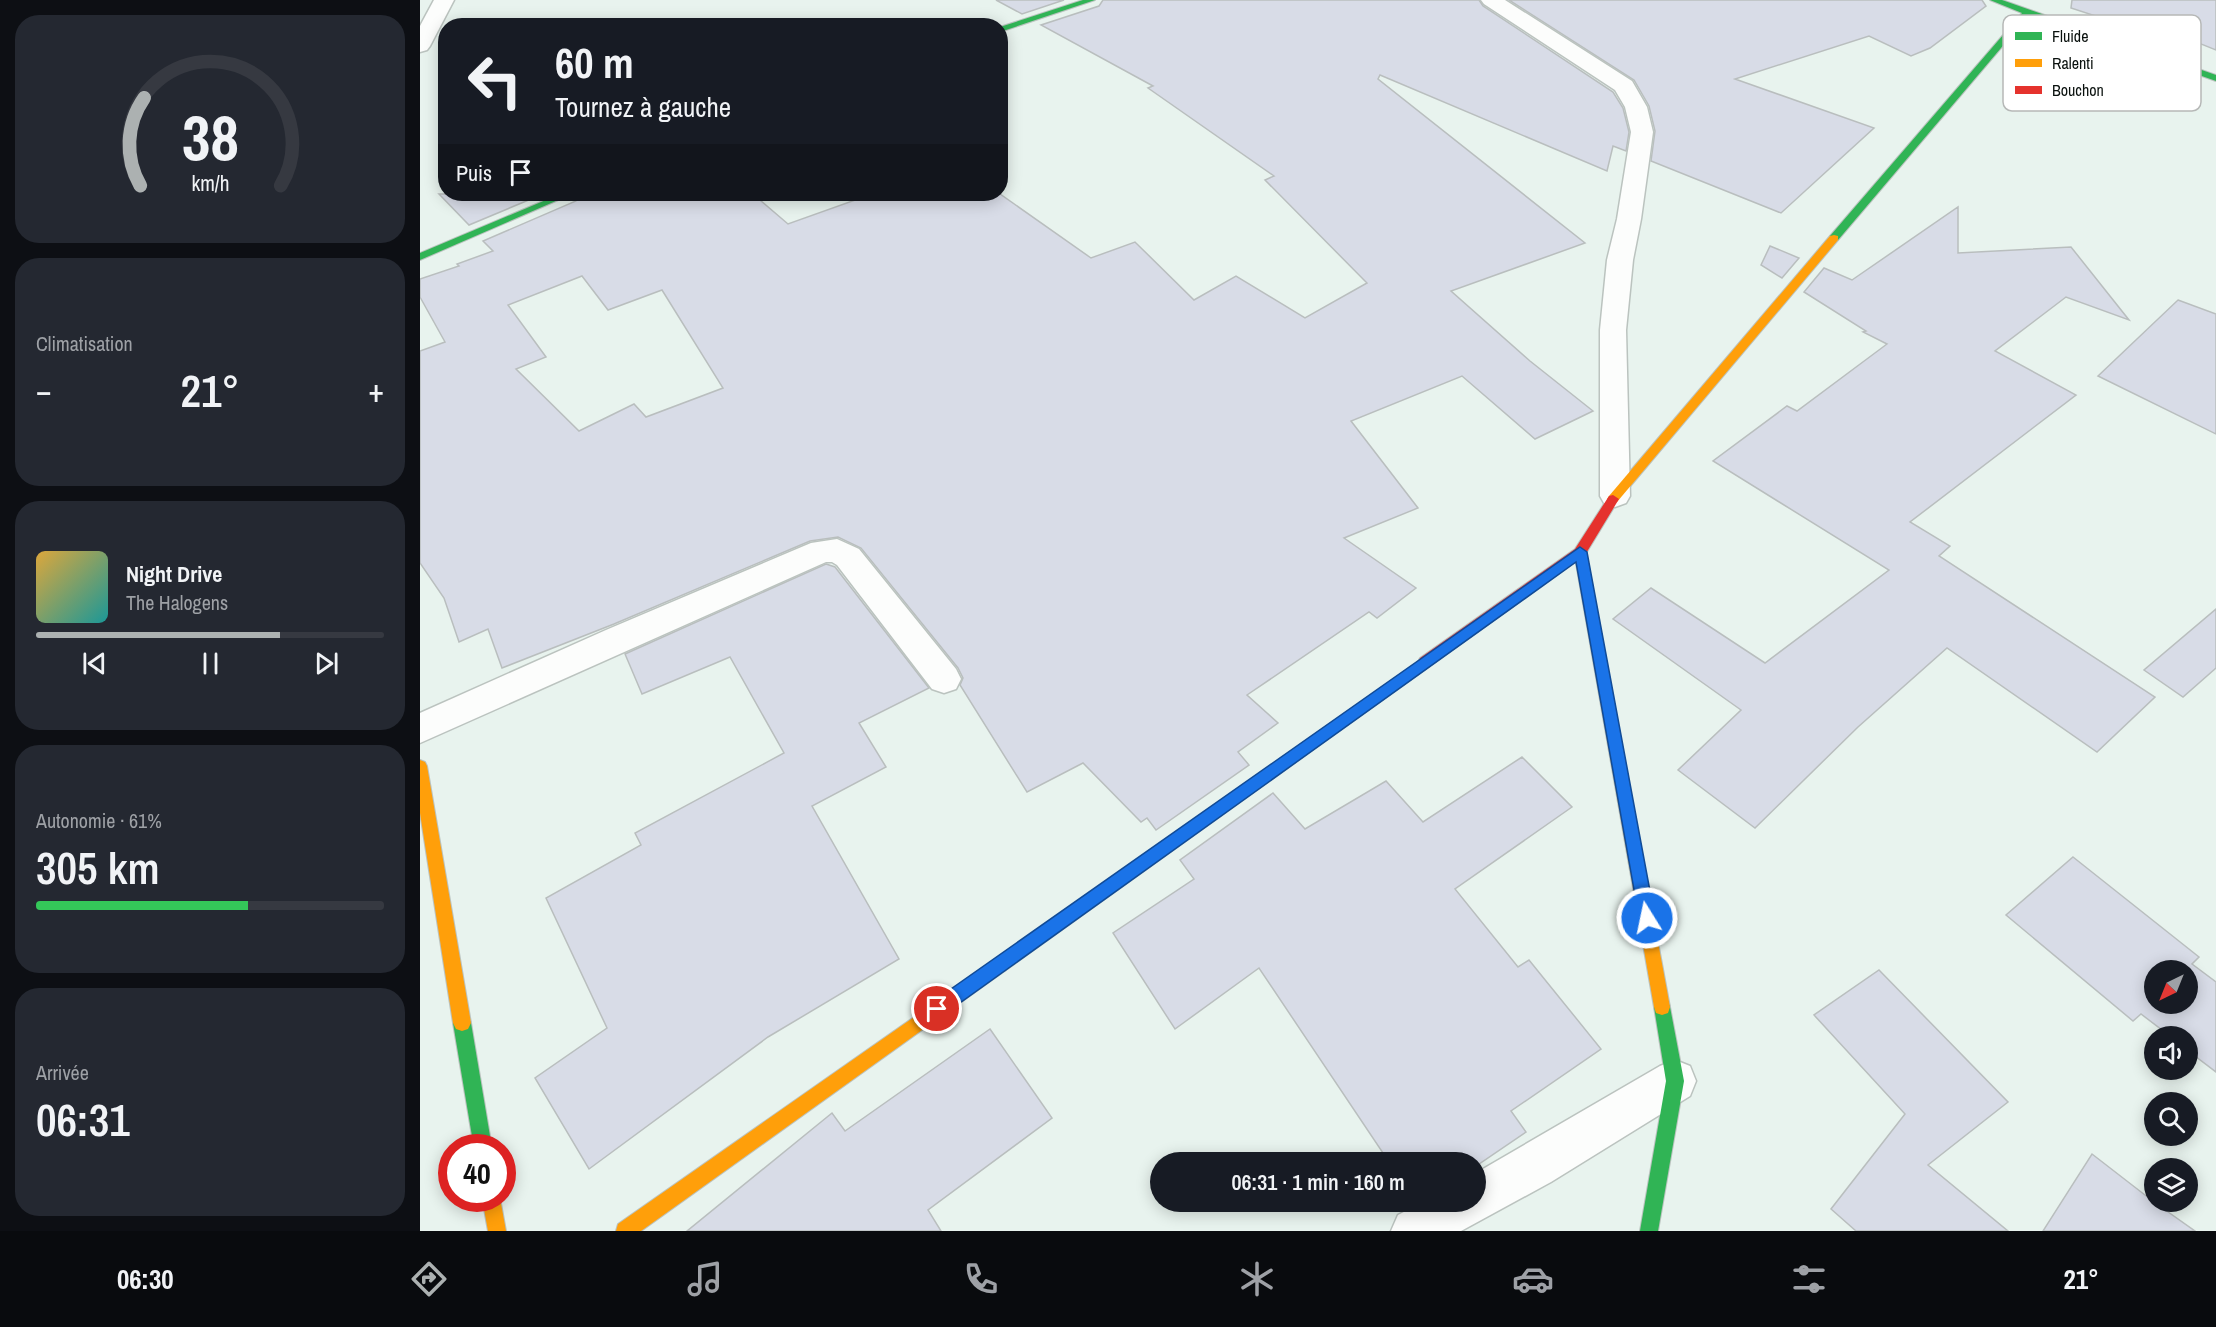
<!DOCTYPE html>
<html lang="fr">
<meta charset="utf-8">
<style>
:root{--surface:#171b24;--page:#242831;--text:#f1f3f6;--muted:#9ea1a6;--line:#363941;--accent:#acb1b1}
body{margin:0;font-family:"Archivo Narrow",sans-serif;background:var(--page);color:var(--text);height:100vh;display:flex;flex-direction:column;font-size:22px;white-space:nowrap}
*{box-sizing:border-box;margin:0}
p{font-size:20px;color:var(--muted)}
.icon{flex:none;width:33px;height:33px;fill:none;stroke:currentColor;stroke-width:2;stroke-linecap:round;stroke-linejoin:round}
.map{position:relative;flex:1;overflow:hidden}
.side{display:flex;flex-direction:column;gap:15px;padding:15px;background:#0d0f14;width:420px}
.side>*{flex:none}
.hud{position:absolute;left:18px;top:18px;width:570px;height:183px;border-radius:24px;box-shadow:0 3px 15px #0003;background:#171b24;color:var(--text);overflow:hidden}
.needle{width:39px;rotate:223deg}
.buttons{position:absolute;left:1724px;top:960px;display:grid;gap:12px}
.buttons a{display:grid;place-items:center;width:54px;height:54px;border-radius:50%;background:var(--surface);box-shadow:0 3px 15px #0003;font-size:30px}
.speed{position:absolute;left:18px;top:1134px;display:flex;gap:12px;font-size:30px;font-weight:700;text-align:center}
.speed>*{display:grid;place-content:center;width:78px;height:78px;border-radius:50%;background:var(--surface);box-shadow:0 3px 15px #0003;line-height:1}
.speed .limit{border:9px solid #d22;background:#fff;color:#111}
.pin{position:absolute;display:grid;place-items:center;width:51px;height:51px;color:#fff;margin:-26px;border:3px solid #fff;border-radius:50%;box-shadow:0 2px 6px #0007}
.me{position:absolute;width:66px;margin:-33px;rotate:350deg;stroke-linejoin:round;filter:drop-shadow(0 0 4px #0008)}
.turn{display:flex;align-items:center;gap:21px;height:126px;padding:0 18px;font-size:27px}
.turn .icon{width:78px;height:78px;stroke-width:2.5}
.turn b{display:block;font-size:42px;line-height:51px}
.then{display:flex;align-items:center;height:57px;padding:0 18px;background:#0003;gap:12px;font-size:22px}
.big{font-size:45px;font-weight:600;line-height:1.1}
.side .card{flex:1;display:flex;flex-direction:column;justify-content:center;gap:9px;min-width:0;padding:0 21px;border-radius:24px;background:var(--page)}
.side .dial{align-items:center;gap:0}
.dial svg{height:156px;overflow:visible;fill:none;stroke:var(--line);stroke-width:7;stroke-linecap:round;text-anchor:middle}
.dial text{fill:var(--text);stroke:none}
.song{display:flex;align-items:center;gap:18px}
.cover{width:72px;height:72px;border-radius:9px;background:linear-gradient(135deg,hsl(40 70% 55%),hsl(180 70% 35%))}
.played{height:6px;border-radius:3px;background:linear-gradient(90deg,var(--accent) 70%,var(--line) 70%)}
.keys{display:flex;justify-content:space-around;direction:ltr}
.heat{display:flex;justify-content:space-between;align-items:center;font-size:33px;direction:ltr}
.charge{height:9px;border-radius:4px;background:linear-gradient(90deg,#34c759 61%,var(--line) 0)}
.trip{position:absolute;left:730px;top:1152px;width:336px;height:60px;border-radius:30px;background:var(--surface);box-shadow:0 3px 15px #0003;font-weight:600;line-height:60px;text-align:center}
.tab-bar{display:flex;height:96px;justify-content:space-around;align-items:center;background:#090b0e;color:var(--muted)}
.tab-bar .icon{width:42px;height:42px}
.tab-bar .on{color:var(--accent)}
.tab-bar b{font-size:27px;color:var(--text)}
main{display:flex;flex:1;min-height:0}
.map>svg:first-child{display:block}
.building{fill:#d8dce7;stroke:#b9bebe;stroke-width:1.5;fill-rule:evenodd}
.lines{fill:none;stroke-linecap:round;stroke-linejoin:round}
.street-casing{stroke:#bbc3bf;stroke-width:3}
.fast-casing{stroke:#bbc3bf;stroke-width:2}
.slow-casing{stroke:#bbc3bf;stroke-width:2}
.jam-casing{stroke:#bbc3bf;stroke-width:2}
.street{fill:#fcfdfc;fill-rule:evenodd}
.fast{fill:#30b455;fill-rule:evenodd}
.slow{fill:#ff9f0a;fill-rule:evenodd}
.jam{fill:#e5322d;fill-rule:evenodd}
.route{fill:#1a73e8;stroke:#114b97;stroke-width:1.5}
.key{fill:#fff;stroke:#b6b8b7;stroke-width:1.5}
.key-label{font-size:16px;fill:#0a110e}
</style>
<main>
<section class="side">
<div class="card dial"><svg viewBox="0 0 100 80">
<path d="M14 69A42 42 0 1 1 86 69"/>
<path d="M14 69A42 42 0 0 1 16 24" stroke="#acb1b1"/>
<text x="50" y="56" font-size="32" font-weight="700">38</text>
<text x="50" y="72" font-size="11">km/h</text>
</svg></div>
<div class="card"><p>Climatisation</p>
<div class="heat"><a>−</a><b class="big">21°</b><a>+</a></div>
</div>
<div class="card">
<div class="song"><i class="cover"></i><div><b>Night Drive</b><p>The Halogens</p></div></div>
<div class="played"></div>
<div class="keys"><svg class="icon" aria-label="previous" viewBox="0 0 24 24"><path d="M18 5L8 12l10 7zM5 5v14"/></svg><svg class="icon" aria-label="pause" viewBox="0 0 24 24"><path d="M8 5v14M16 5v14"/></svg><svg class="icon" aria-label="next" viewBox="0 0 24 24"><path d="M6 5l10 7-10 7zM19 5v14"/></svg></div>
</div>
<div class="card"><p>Autonomie · 61%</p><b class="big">305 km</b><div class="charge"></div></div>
<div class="card"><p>Arrivée</p><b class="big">06:31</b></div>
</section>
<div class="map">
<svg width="1796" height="1231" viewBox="0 0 1796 1231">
<rect width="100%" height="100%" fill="#e8f3ee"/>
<g class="building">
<polygon points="576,0 644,0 602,14"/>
<path d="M683,0H1059L1063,6L1193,92L1203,108L1209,132L1206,151L1193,146L1187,171L960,75L958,79L1165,243L1031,291L1110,361L1173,411L1115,439L1042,376L931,421L998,508L924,538L996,588L957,618L949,612L827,695L858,723L818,752L829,765L736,830L727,818L721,822L663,763L607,792L540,685L543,678L538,668L441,548L418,537L390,541L194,624L82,668L68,629L39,642L24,598L0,563V351L25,342L0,297V279L39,266L37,264L73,251L63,241L156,201L161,194H333L368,224L452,194H580L671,258L715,242L774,300L816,276L885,318L947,283L845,180L854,176L728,88L733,86L621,25L679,6ZM162,276L188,310L242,290L303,388L226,417L214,404L159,431L96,369L126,357L88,305Z"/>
<polygon points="1089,0 1562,0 1566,6 1510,48 1491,56 1449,36 1315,79 1454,128 1361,213 1231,161 1235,131 1229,106 1214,80"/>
<polygon points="1652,0 1796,0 1796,50 1759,35 1752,41 1651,8"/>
<polygon points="19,194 123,194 49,225"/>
<polygon points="1538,207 1538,253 1651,247 1709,320 1646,297 1575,351 1656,395 1490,522 1530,546 1519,556 1735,697 1677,752 1527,648 1438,727 1335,828 1258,770 1321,710 1193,619 1231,588 1345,663 1469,570 1293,461 1367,406 1377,411 1467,344 1443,332 1446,331 1384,292 1404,268 1432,280"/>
<polygon points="1350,246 1379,258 1362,278 1341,265"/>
<polygon points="1758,300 1796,314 1796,434 1678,376"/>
<polygon points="406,564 415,567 509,688 439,723 466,767 392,806 479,959 348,1037 169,1169 115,1078 187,1028 126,898 221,845 215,833 364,753 310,657 222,694 205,654"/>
<polygon points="1796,609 1796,668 1763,697 1724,670"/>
<polygon points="1102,757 1152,807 1035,889 1098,967 1109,960 1181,1049 1091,1111 1106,1132 1056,1166 1056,1162 969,1162 839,968 755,1029 693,933 774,879 760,860 853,793 885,829 966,781 1003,822"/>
<path d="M1653,857L1779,957L1772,964L1796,982V1072L1767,1050V1036H1750L1721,1014L1713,1021L1586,915ZM1734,970H1767V1004H1734Z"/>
<polygon points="1459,970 1588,1102 1508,1165 1588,1231 1436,1231 1411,1209 1485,1114 1394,1015"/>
<polygon points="570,1029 632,1118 508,1210 521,1231 267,1231 412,1113 425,1131"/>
<polygon points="1672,1154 1734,1202 1775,1231 1623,1231"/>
</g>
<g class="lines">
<defs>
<g id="street">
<polygon points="14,0 34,0 10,46 7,50 0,52 0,26"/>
<polygon points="1061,0 1085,0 1212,81 1227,107 1233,132 1221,219 1213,260 1206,330 1210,496 1206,503 1195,507 1184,503 1180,496 1180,330 1187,260 1197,219 1211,132 1205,107 1195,90 1064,4"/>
<polygon points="417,539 439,549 536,669 541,679 536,689 524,693 512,689 417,565 412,562 406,562 0,743 0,713 186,630 391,543"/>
<polygon points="1255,1060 1270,1066 1276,1081 1270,1096 1131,1182 1041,1231 971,1231 978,1215 1003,1202 1056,1202 1056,1173 1240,1066"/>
</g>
<g id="fast">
<polygon points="663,0 675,0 580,32 580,27"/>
<polygon points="1570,0 1582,0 1796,75 1796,81 1609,15 1418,240 1410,240 1410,236 1602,13"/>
<polygon points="140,194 152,194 0,260 0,253"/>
<polygon points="1005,657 1010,658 1012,662 1010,666 586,970 580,973 574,970 572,965 574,960"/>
<polygon points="1242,999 1248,1001 1250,1007 1264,1081 1238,1231 1220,1231 1246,1081 1234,1007 1236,1001"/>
<polygon points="42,1015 48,1017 51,1023 72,1148 54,1148 33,1023 36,1017"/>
</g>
<g id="slow">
<polygon points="1414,235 1418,236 1418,240 1197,502 1189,502 1187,499 1189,496 1410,236"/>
<polygon points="1160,547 1166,552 1250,1007 1248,1013 1242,1015 1236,1013 1234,1007 1154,552"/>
<polygon points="0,760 5,762 7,766 51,1023 48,1029 42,1031 36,1029 33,1023 0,813"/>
<polygon points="580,957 586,960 588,965 586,970 221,1231 196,1231 198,1224"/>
<polygon points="62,1198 80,1198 86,1231 68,1231"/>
</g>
<polygon id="jam" points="1193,495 1199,499 1165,555 1010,666 1000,666 998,662 1000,658 1155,549 1189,496"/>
</defs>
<use href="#street" class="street-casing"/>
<use href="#fast" class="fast-casing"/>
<use href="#slow" class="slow-casing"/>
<use href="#jam" class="jam-casing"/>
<use href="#street" class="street"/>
<use href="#fast" class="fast"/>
<use href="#slow" class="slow"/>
<use href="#jam" class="jam"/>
</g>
<polygon class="route" points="1160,547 1167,552 1235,918 1233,923 1227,925 1222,923 1219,918 1156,562 523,1015 517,1017 511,1015 508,1009 511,1003"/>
<rect x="1583" y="15" width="198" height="96" rx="9" class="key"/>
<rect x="1595" y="32" width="27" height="8" fill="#30b455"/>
<rect x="1595" y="59" width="27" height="8" fill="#ff9f0a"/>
<rect x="1595" y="86" width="27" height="8" fill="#e5322d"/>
<g class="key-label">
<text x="1632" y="42">Fluide</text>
<text x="1632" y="69">Ralenti</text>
<text x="1632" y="96">Bouchon</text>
</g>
</svg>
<div class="buttons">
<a><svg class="needle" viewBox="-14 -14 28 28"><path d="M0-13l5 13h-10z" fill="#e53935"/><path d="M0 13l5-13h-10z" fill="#9ea1a6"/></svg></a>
<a><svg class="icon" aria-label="sound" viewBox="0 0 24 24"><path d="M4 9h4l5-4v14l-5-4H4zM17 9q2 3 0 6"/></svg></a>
<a><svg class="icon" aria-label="search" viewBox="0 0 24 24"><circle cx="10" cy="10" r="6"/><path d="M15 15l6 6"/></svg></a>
<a><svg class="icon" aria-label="layers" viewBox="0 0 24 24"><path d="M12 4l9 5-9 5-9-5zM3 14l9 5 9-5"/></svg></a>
</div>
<div class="speed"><div class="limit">40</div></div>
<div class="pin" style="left:517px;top:1009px;background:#d93025"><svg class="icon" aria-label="arrive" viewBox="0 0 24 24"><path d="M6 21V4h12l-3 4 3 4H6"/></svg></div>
<svg class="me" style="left:1227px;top:918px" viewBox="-20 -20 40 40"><circle r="17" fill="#1a73e8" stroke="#fff" stroke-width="3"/><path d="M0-11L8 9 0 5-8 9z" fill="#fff"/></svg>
<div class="trip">06:31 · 1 min · 160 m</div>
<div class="hud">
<div class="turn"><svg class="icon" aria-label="left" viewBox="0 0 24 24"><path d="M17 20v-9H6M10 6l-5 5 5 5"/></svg><div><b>60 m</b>Tournez à gauche</div></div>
<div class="then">Puis<svg class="icon" aria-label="arrive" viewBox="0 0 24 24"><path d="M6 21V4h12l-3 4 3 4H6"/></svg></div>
</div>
</div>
</main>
<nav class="tab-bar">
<b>06:30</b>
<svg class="icon on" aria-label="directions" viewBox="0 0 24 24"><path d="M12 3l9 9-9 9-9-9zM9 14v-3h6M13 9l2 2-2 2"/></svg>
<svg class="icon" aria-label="music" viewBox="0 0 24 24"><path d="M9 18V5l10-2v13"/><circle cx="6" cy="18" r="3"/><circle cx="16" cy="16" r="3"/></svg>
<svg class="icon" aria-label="phone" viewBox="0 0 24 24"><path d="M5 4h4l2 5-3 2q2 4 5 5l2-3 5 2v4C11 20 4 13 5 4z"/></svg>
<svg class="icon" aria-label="climate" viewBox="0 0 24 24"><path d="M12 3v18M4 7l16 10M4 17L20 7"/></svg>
<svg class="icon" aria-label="car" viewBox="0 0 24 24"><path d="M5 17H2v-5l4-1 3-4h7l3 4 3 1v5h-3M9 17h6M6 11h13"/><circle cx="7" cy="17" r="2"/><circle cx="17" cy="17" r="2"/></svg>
<svg class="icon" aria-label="filters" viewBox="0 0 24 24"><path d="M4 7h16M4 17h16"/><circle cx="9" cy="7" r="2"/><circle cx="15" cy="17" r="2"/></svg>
<b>21°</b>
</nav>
